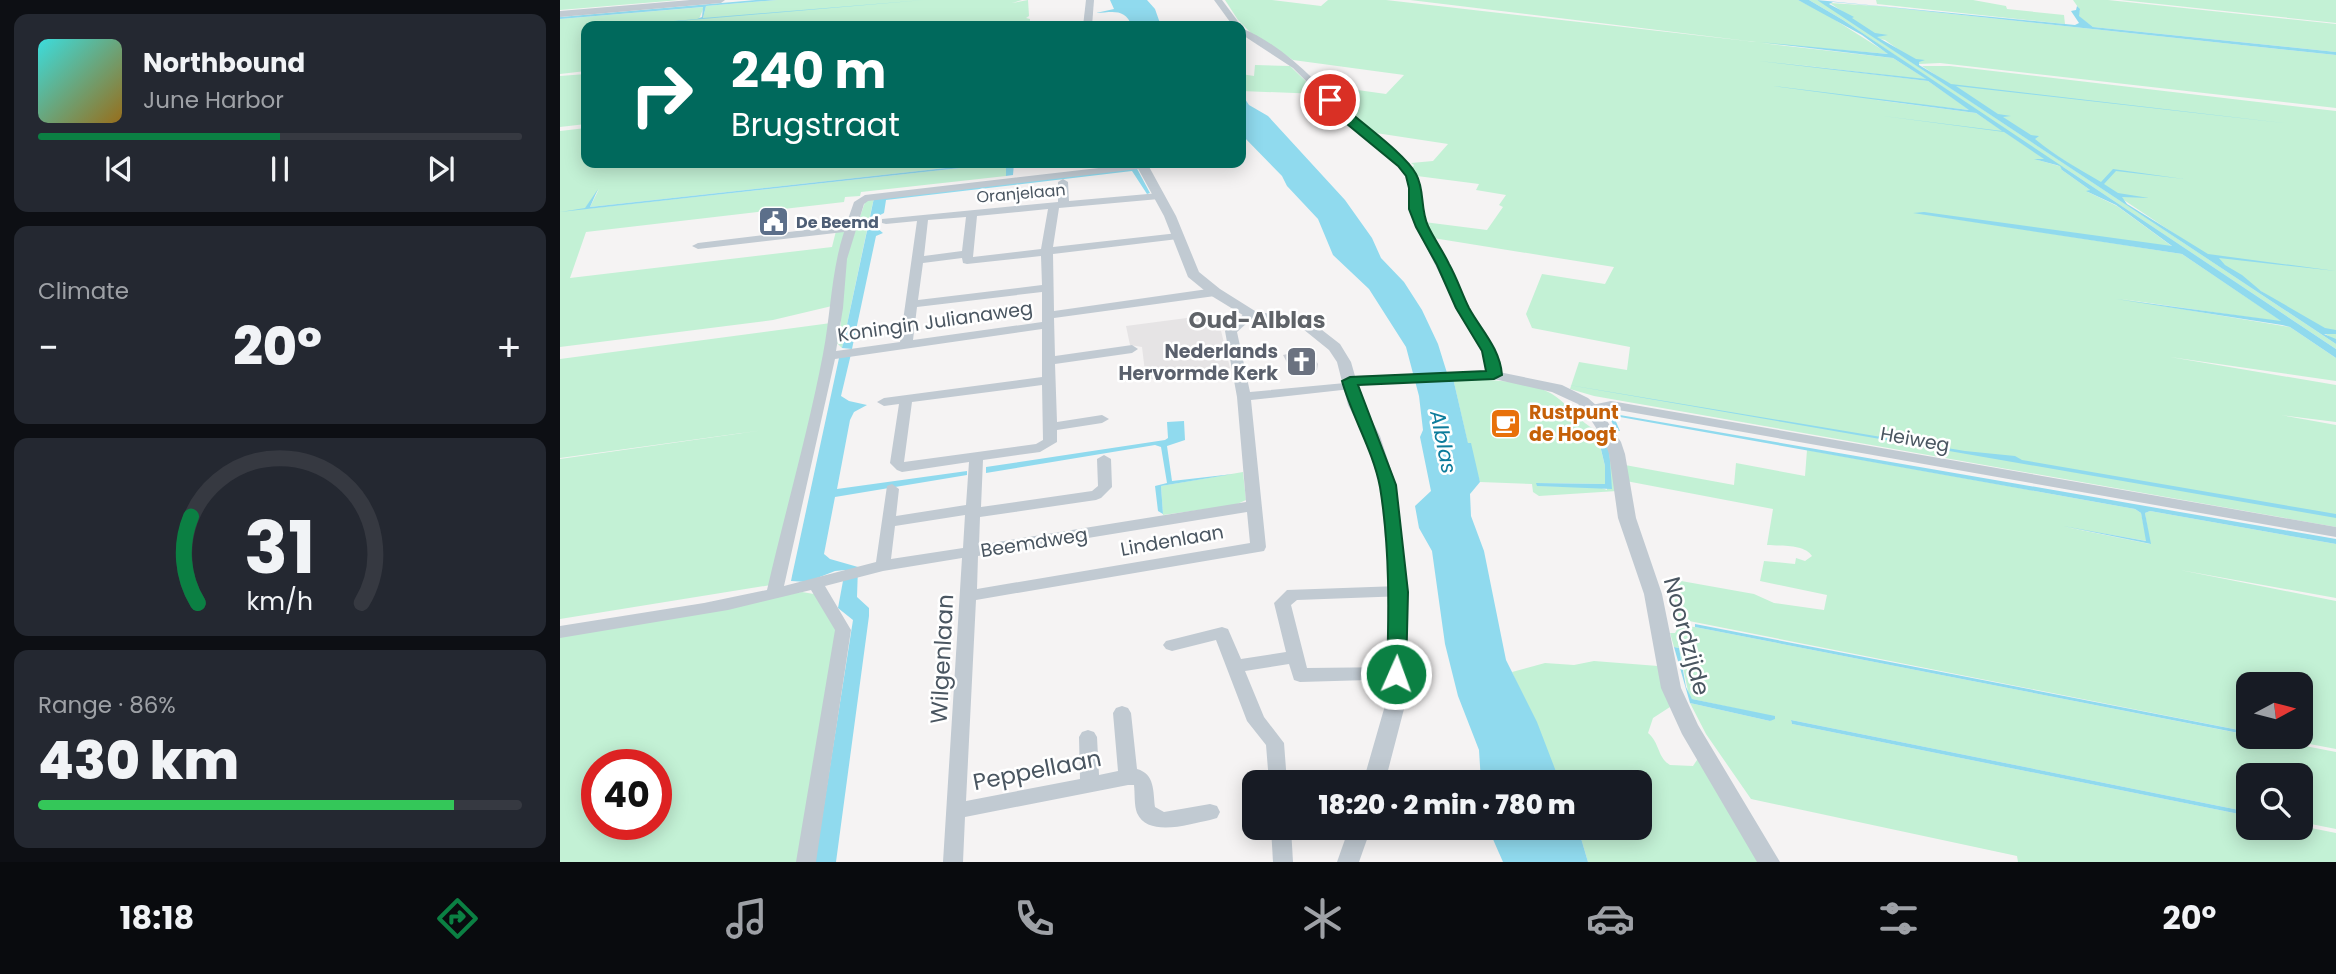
<!DOCTYPE html>
<meta charset="utf-8">
<style>
:root{--surface:#171b24;--page:#242831;--text:#f1f3f6;--muted:#9ea1a6;--line:#363941;--accent:#0b8043}
body{margin:0;font-family:Poppins,sans-serif;background:var(--page);color:var(--text);height:100vh;display:flex;flex-direction:column;font-size:26px;white-space:nowrap}
*{box-sizing:border-box;margin:0}
p{font-size:23px;color:var(--muted)}
.icon{flex:none;width:38px;height:38px;fill:none;stroke:currentColor;stroke-width:2;stroke-linecap:round;stroke-linejoin:round}
.map{position:relative;flex:1;overflow:hidden}
.panel{display:flex;flex-direction:column;gap:14px;padding:14px;background:#0d0f14;width:560px}
.panel>*{flex:none}
.guide{position:absolute;left:21px;top:21px;width:665px;height:147px;border-radius:14px;box-shadow:0 4px 18px #0003;background:#00695c;color:#fff;overflow:hidden}
.needle{width:46px;rotate:83deg}
.buttons{position:absolute;left:1676px;top:672px;display:grid;gap:14px}
.buttons a{display:grid;place-items:center;width:77px;height:77px;border-radius:14px;background:var(--surface);box-shadow:0 4px 18px #0003;font-size:35px}
.speed{position:absolute;left:21px;top:749px;display:flex;gap:14px;font-size:35px;font-weight:700;text-align:center}
.speed>*{display:grid;place-content:center;width:91px;height:91px;border-radius:50%;background:var(--surface);box-shadow:0 4px 18px #0003;line-height:1}
.speed .limit{border:10px solid #d22;background:#fff;color:#111}
.pin{position:absolute;display:grid;place-items:center;width:60px;height:60px;color:#fff;margin:-30px;border:4px solid #fff;border-radius:50%;box-shadow:0 2px 7px #0007}
.me{position:absolute;width:77px;margin:-38px;rotate:2deg;stroke-linejoin:round;filter:drop-shadow(0 0 5px #0008)}
.turn{display:flex;align-items:center;gap:24px;height:147px;padding:0 35px;font-size:32px}
.turn .icon{width:91px;height:91px;stroke-width:2.5}
.turn b{display:block;font-size:49px;line-height:60px}
.big{font-size:52px;font-weight:800;line-height:1.1}
.panel .card{flex:1;display:flex;flex-direction:column;justify-content:center;gap:10px;min-width:0;padding:0 24px;border-radius:14px;background:var(--page)}
.panel .dial{align-items:center;gap:0}
.dial svg{height:182px;overflow:visible;fill:none;stroke:var(--line);stroke-width:7;stroke-linecap:round;text-anchor:middle}
.dial text{fill:var(--text);stroke:none}
.song{display:flex;align-items:center;gap:21px}
.cover{width:84px;height:84px;border-radius:10px;background:linear-gradient(135deg,hsl(180 70% 55%),hsl(40 70% 35%))}
.played{height:7px;border-radius:4px;background:linear-gradient(90deg,var(--accent) 50%,var(--line) 50%)}
.keys{display:flex;justify-content:space-around;direction:ltr}
.heat{display:flex;justify-content:space-between;align-items:center;font-size:38px;direction:ltr}
.charge{height:10px;border-radius:5px;background:linear-gradient(90deg,#34c759 86%,var(--line) 0)}
.trip{position:absolute;left:682px;top:770px;width:410px;height:70px;border-radius:14px;background:var(--surface);box-shadow:0 4px 18px #0003;font-weight:800;line-height:70px;text-align:center}
.menu{display:flex;height:112px;justify-content:space-around;align-items:center;background:#090b0e;color:var(--muted)}
.menu .icon{width:49px;height:49px}
.menu .selected{color:var(--accent)}
.menu b{font-size:32px;color:var(--text)}
main{display:flex;flex:1;min-height:0}
.map>svg:first-child{display:block}
.education{fill:#e6e4e5}
.green{fill:#c3f1d5;fill-rule:evenodd}
.water{fill:#90daee}
.building{fill:#cdcfd5}
.lines{fill:none;stroke-linecap:round;stroke-linejoin:round}
.minor{fill:#c1cad2;fill-rule:evenodd}
.tertiary{fill:#c1cad2;fill-rule:evenodd}
.route{fill:#0b8043;stroke:#07532c;stroke-width:2}
.labels{text-anchor:middle;stroke-width:5;stroke-linejoin:round;paint-order:stroke}
.far-street-label{font-size:16px;fill:#4a5661;stroke:#fff}
.far-service-label{font-size:16px;font-weight:bold;fill:#4e5e75;stroke:#fff;text-anchor:start}
.street-label{font-size:19px;fill:#4a5661;stroke:#fff}
.worship-label{font-size:19px;font-weight:bold;fill:#5b616d;stroke:#fff;text-anchor:end}
.food-label{font-size:19px;font-weight:bold;fill:#c56008;stroke:#fff;text-anchor:start}
.water-label{font-size:21px;font-style:italic;fill:#0c7c9b;stroke:#fff}
.quarter-label{font-size:23px;font-weight:bold;fill:#5f6368;stroke:#fff}
.near-street-label{font-size:23px;fill:#4a5661;stroke:#fff}
</style>
<main>
<section class="panel">
<div class="card">
<div class="song"><i class="cover"></i><div><b>Northbound</b><p>June Harbor</p></div></div>
<div class="played"></div>
<div class="keys"><svg class="icon" aria-label="previous" viewBox="0 0 24 24"><path d="M18 5L8 12l10 7zM5 5v14"/></svg><svg class="icon" aria-label="pause" viewBox="0 0 24 24"><path d="M8 5v14M16 5v14"/></svg><svg class="icon" aria-label="next" viewBox="0 0 24 24"><path d="M6 5l10 7-10 7zM19 5v14"/></svg></div>
</div>
<div class="card"><p>Climate</p>
<div class="heat"><a>−</a><b class="big">20°</b><a>+</a></div>
</div>
<div class="card dial"><svg viewBox="0 0 100 80">
<path d="M14 69A42 42 0 1 1 86 69"/>
<path d="M14 69A42 42 0 0 1 11 31" stroke="#0b8043"/>
<text x="50" y="56" font-size="32" font-weight="700">31</text>
<text x="50" y="72" font-size="11">km/h</text>
</svg></div>
<div class="card"><p>Range · 86%</p><b class="big">430 km</b><div class="charge"></div></div>
</section>
<div class="map">
<svg width="1776" height="862" viewBox="0 0 1776 862">
<rect width="100%" height="100%" fill="#f5f3f3"/>
<polygon class="education" points="657,314 670,368 586,380 582,347 570,345 566,326"/>
<g class="green">
<polygon points="0,0 120,0 0,10"/>
<polygon points="217,0 462,0 452,3 468,0 469,16 466,18 470,19 470,26 26,26 26,71 0,74 0,19 144,7 139,19 143,18 146,6"/>
<polygon points="665,0 712,0 761,6 768,0 826,0 1196,42 850,0 1238,0 1264,13 1329,54 1201,43 1333,58 1368,80 1206,61 1368,81 1410,110 1309,99 1416,113 1485,159 1478,160 1499,166 1283,20 1249,0 1257,0 1289,16 1270,3 1317,6 1776,55 1776,108 1380,63 1359,64 1325,40 1315,38 1776,344 1776,349 1503,167 1502,170 1530,190 1528,192 1557,206 1613,247 1357,213 1622,254 1723,322 1561,299 1730,327 1776,358 1776,381 1610,357 1776,385 1776,422 1721,415 1776,425 1776,527 1034,396 1010,389 1019,362 1067,370 1070,347 972,328 966,314 982,274 1045,284 1054,267 873,238 864,222 927,230 943,207 939,205 946,195 916,190 919,184 857,176 852,169 854,165 851,163 873,161 888,144 816,133 776,101 762,85 826,94 844,75 733,60 691,33 678,20"/>
<polygon points="1316,0 1413,0 1446,6 1447,9 1504,15 1505,24 1317,4"/>
<polygon points="1513,0 1548,0 1776,24 1776,52 1533,27 1518,16 1520,10"/>
<polygon points="1561,0 1776,0 1776,23"/>
<polygon points="695,65 730,66 759,94 681,91 681,74 694,76"/>
<polygon points="1362,66 1390,66 1776,111 1776,341"/>
<polygon points="26,74 26,124 0,127 0,76"/>
<polygon points="26,128 26,163 431,163 30,207 39,189 25,209 446,163 446,176 301,192 300,196 285,197 284,202 26,232 10,278 272,247 276,231 286,230 272,306 213,320 0,347 0,131"/>
<polygon points="314,198 311,211 282,348 276,342 281,323 281,273 304,205 306,200"/>
<polygon points="271,323 217,584 0,619 0,459 218,428 0,458 0,359"/>
<path d="M893,378C923,381 969,378 995,396C1011,407 1018,421 1036,430L1045,466L1046,484L977,483V486L1039,487L1047,490L1045,436L1057,491L979,496L973,492L972,484L920,482L908,444Z"/>
<path d="M1247,450L1575,509L1581,513L1587,541L1506,527L1590,544L1585,513L1590,511L1776,544V598L1620,570L1776,601V749L1713,737H1741V684H1689V732L1119,619L1110,579L1194,594L1214,603L1264,610L1267,595L1200,581L1204,561L1235,564L1236,558L1245,561L1252,556C1245,544 1220,546 1207,545L1213,509L1066,481L1065,465L1174,485L1176,463L1245,476Z"/>
<polygon points="683,472 686,500 675,505 603,515 601,486"/>
<path d="M242,592L254,594L281,623L240,862H0V632ZM37,765H96V824H37Z"/>
<polygon points="1119,626 1135,627 1776,752 1776,829 1741,822 1741,775 1689,775 1689,812 1231,720 1232,724 1689,816 1689,828 1741,826 1776,833 1776,862 1458,862 1457,856 1191,799 1146,734 1130,703 1210,721 1215,717 1132,699 1129,696 1119,648 1114,647 1110,633 1115,633"/>
<path d="M1034,661L1098,666L1110,707L1093,718L1088,733C1100,743 1097,757 1110,765L1133,766L1137,760V753L1200,862H1028L1018,828H1080V782H1000L952,672L985,663L1014,665Z"/>
</g>
<g class="water">
<polygon points="196,0 217,0 146,6 143,18 364,0 61,26 56,26 137,19 142,17 143,7 0,19 0,17"/>
<path d="M550,0H587L595,9L601,26H572C565,8 553,12 536,13L554,9Z"/>
<polygon points="1238,0 1249,0 1283,20 1776,349 1776,358 1730,327 1722,325 1556,299 1721,321 1622,254 1353,213 1364,212 1612,246 1556,205 1526,191 1530,190 1502,170 1500,166 1474,159 1484,159 1444,132 1323,116 1442,131 1416,113 1213,86 1409,110 1368,81 1199,61 1366,79 1333,58 1200,42 1328,54 1302,35"/>
<path d="M1257,0L1515,25L1519,23L1511,11L1516,10L1517,6L1520,9L1519,16L1533,27L1776,52V55L1317,6L1273,2L1269,4L1294,17L1292,18L1315,33L1328,35L1317,37L1356,59L1365,60L1359,62V65L1391,84L1776,129L1396,86L1438,114L1451,116L1443,117L1471,135L1479,136L1475,139C1496,156 1517,168 1541,182L1553,169L1624,179L1556,171L1544,184L1558,193L1589,198L1562,197L1567,204L1648,254L1776,271L1659,258L1665,265L1682,275L1701,291L1765,328L1776,330V334H1764L1776,339V344Z"/>
<polygon points="681,93 689,105 708,116 785,200 812,238 821,258 844,282 862,310 878,344 887,373 893,378 908,443 911,443 920,482 910,494 911,516 924,551 946,660 977,722 1000,782 921,782 919,750 898,696 885,644 872,551 859,528 855,506 871,491 860,437 863,430 859,396 846,347 809,289 773,255 758,219 727,186 722,176 681,134"/>
<polygon points="431,163 454,163 453,175 446,176 446,163 0,212 25,208 38,189 30,207"/>
<polygon points="568,163 574,163 590,193 587,194 572,171 326,200 324,213 318,216 317,228 323,233 316,236 292,349 282,348 314,198 569,169"/>
<polygon points="291,354 281,396 289,401 307,405 294,412 290,420 277,489 407,471 407,475 275,497 264,554 270,559 298,567 297,597 309,608 309,616 276,862 255,862 293,620 278,608 285,570 275,571 247,582 231,581 232,576 279,358"/>
<polygon points="1003,384 1405,451 1455,456 1462,460 1776,514 1776,518"/>
<polygon points="1054,414 1776,539 1776,544 1590,511 1585,513 1591,544 1503,526 1586,541 1581,513 1575,509 1060,417 1054,417 1060,431 1056,431 1049,416"/>
<polygon points="624,421 625,440 607,446 612,481 673,474 601,486 603,514 598,511 595,486 607,483 601,447 595,445 426,473 426,467 605,440 608,438 607,422"/>
<polygon points="1038,437 1042,437 1049,447 1052,489 977,486 976,483 1045,484 1045,466"/>
<polygon points="1135,624 1689,732 1689,735 1135,627"/>
<polygon points="1114,647 1119,648 1126,687 1132,699 1215,716 1215,719 1210,721 1130,703"/>
<polygon points="1231,720 1689,812 1689,816 1232,724"/>
<polygon points="928,828 1018,828 1028,862 943,862"/>
</g>
<polygon class="building" points="749,349 758,364 757,370 751,370 753,373 736,374 734,370 731,370 723,355"/>
<g class="lines">
<g class="minor">
<polygon points="654,0 662,0 680,24 681,26 681,27 673,26"/>
<path d="M681,28C726,46 759,86 793,118C810,133 832,145 847,162C863,182 857,205 868,227C880,254 895,282 909,308C922,331 938,349 941,375L939,378L934,379L927,375L926,357L897,308L856,227L850,209V188L846,176L838,165L788,123L733,68L681,34Z"/>
<path d="M582,163L586,164V168L308,201L304,204L287,259L283,308L276,351L340,342L357,221L326,224L322,223V219L498,202V182L503,179L508,182L509,201L599,193L604,196L599,199L499,208L493,247L618,233L624,236L618,239L493,254L494,311L655,288L661,292L655,296L494,318L495,356L572,345L578,349L572,353L495,364L497,422L542,415L549,419L542,423L497,430V442L480,452L423,460L421,507L532,491L538,486L537,459L544,455L551,459L552,487L541,498L536,500L420,517L419,545L686,502L677,397L665,331L687,311H695L697,314L677,332L690,392L796,382L798,385L796,388L791,389L691,400L706,547L704,551L416,600L406,801L520,779L519,737L522,732L528,730L534,732L537,737L539,775L558,771L553,713L556,708L562,706L568,708L571,713L577,769C595,774 593,791 595,807L604,812L650,804L657,806L660,812L657,818L650,820C630,824 588,838 577,813C574,805 575,793 574,785H568L405,817L403,862H383L402,558L323,571L265,586L291,630L256,862H236L275,630L251,590L168,610L0,638V626L144,603L207,590C225,512 248,433 263,354C271,313 271,272 284,232L138,249L132,246L138,243L286,225L294,202L305,195ZM488,209L481,249L413,257L417,216ZM406,217L402,251L364,256L368,220ZM481,256L482,285L358,300L363,263L402,258L403,263L407,264ZM482,292V322L353,340L357,307ZM482,329V377L324,398L317,402L324,406L339,404L330,463L337,470L342,472L409,462L406,505L336,516L339,489L332,484L327,486L316,562L224,586L275,359ZM482,385L483,440L476,444L344,462L352,402ZM687,512L690,543L417,589L418,556ZM405,515L403,548L331,559L335,526Z"/>
<polygon points="1051,401 1776,527 1776,537 1064,411 1051,409 1032,413 1025,409 1027,406"/>
<polygon points="839,586 845,588 847,592 845,596 737,600 731,605 747,668 837,667 843,669 846,674 843,679 740,682 734,680 729,664 685,671 704,717 724,743 727,782 709,782 706,745 687,721 656,640 612,651 606,649 603,645 606,641 662,627 668,629 681,659 726,652 714,603 727,590"/>
<polygon points="711,828 731,828 733,862 713,862"/>
</g>
<g class="tertiary">
<polygon points="130,0 165,0 161,3 0,17 0,11"/>
<polygon points="526,0 534,0 532,26 523,26"/>
<polygon points="575,163 587,163 616,216 639,272 660,289 695,311 753,323 780,344 791,362 795,376 934,371 1002,385 1028,398 1037,406 1061,442 1065,454 1076,518 1102,594 1121,688 1138,725 1220,862 1197,862 1122,734 1101,688 1084,594 1058,518 1049,454 1045,442 1026,412 1018,404 992,392 934,379 798,385 804,405 820,436 836,485 848,592 844,709 825,782 803,782 824,709 830,592 820,485 804,436 788,405 777,362 769,350 743,329 686,317 650,295 628,277 604,216"/>
<polygon points="789,828 811,828 799,862 777,862"/>
</g>
</g>
<path class="route" d="M766,98H774C795,119 844,152 856,174C865,190 860,209 868,226C874,239 883,251 889,264C897,278 902,294 909,308C921,330 940,348 942,375L934,379L798,385L836,485L848,592L846,674L844,679L836,681L829,679L827,674C829,612 830,548 820,487C813,450 792,417 782,381L790,377L926,371L922,351L896,308L877,265L856,227L849,209V188L846,176L838,166L787,124L766,103Z"/>
<defs>
<symbol id="civic-square" viewBox="-11 -11 22 22"><rect x="-9" y="-9" width="18" height="18" rx="4" fill="#5c6f8a" stroke="#fff"/><path d="M-.6-6.5H3V-4.5H.6V-3L4-1V1h2V6H-6V1h2V-1L-.6-3ZM-1.2 2.5V6h2.4V2.5Z" fill="#fff"/></symbol>
<symbol id="church-square" viewBox="-11 -11 22 22"><rect x="-9" y="-9" width="18" height="18" rx="4" fill="#6b7280" stroke="#fff"/><path d="M-1.2-6h2.4v3.5h3.3v2.4h-3.3V6h-2.4V-.1h-3.3v-2.4h3.3Z" fill="#fff"/></symbol>
<symbol id="cafe-square" viewBox="-11 -11 22 22"><rect x="-9" y="-9" width="18" height="18" rx="4" fill="#e8710a" stroke="#fff"/><path d="M-5.5-4.5H6V0H3Q3 3.5 0 3.5H-2.5Q-5.5 3.5-5.5 0ZM3-3.2v2h1.7v-2ZM-6 4.5H4V6H-6Z" fill="#fff"/></symbol>
</defs>
<g fill-rule="evenodd">
<use href="#civic-square" x="196" y="204" width="35" height="35"/>
<use href="#church-square" x="724" y="344" width="35" height="35"/>
<use href="#cafe-square" x="928" y="406" width="35" height="35"/>
</g>
<g class="labels">
<g class="far-street-label">
<text transform="translate(461 193) rotate(-5)" y="6">Oranjelaan</text>
</g>
<g class="far-service-label">
<text x="236" y="228">De Beemd</text>
</g>
<g class="street-label">
<text transform="translate(375 321) rotate(-8)" y="7">Koningin Julianaweg</text>
<text transform="translate(1355 439) rotate(10)" y="7">Heiweg</text>
<text transform="translate(612 540) rotate(-10)" y="7">Lindenlaan</text>
<text transform="translate(474 542) rotate(-9)" y="7">Beemdweg</text>
</g>
<g class="worship-label">
<text x="718" y="358">Nederlands<tspan x="718" dy="22">Hervormde Kerk</tspan></text>
</g>
<g class="food-label">
<text x="969" y="419">Rustpunt<tspan x="969" dy="22">de Hoogt</tspan></text>
</g>
<g class="water-label">
<text transform="translate(883 442) rotate(79)" y="7">Alblas</text>
</g>
<g class="quarter-label">
<text x="697" y="328">Oud-Alblas</text>
</g>
<g class="near-street-label">
<text transform="translate(1127 636) rotate(75)" y="8">Noordzijde</text>
<text transform="translate(382 659) rotate(-87)" y="8">Wilgenlaan</text>
<text transform="translate(477 770) rotate(-11)" y="8">Peppellaan</text>
</g>
</g>
</svg>
<div class="buttons">
<a><svg class="needle" viewBox="-14 -14 28 28"><path d="M0-13l5 13h-10z" fill="#e53935"/><path d="M0 13l5-13h-10z" fill="#9ea1a6"/></svg></a>
<a><svg class="icon" aria-label="search" viewBox="0 0 24 24"><circle cx="10" cy="10" r="6"/><path d="M15 15l6 6"/></svg></a>
</div>
<div class="speed"><div class="limit">40</div></div>
<div class="pin" style="left:770px;top:100px;background:#d93025"><svg class="icon" aria-label="arrive" viewBox="0 0 24 24"><path d="M6 21V4h12l-3 4 3 4H6"/></svg></div>
<svg class="me" style="left:836px;top:674px" viewBox="-20 -20 40 40"><circle r="17" fill="#0b8043" stroke="#fff" stroke-width="3"/><path d="M0-11L8 9 0 5-8 9z" fill="#fff"/></svg>
<div class="trip">18:20 · 2 min · 780 m</div>
<div class="guide">
<div class="turn"><svg class="icon" aria-label="right" viewBox="0 0 24 24"><path d="M7 20v-9h11M14 6l5 5-5 5"/></svg><div><b>240 m</b>Brugstraat</div></div>
</div>
</div>
</main>
<nav class="menu">
<b>18:18</b>
<svg class="icon selected" aria-label="directions" viewBox="0 0 24 24"><path d="M12 3l9 9-9 9-9-9zM9 14v-3h6M13 9l2 2-2 2"/></svg>
<svg class="icon" aria-label="music" viewBox="0 0 24 24"><path d="M9 18V5l10-2v13"/><circle cx="6" cy="18" r="3"/><circle cx="16" cy="16" r="3"/></svg>
<svg class="icon" aria-label="phone" viewBox="0 0 24 24"><path d="M5 4h4l2 5-3 2q2 4 5 5l2-3 5 2v4C11 20 4 13 5 4z"/></svg>
<svg class="icon" aria-label="climate" viewBox="0 0 24 24"><path d="M12 3v18M4 7l16 10M4 17L20 7"/></svg>
<svg class="icon" aria-label="car" viewBox="0 0 24 24"><path d="M5 17H2v-5l4-1 3-4h7l3 4 3 1v5h-3M9 17h6M6 11h13"/><circle cx="7" cy="17" r="2"/><circle cx="17" cy="17" r="2"/></svg>
<svg class="icon" aria-label="filters" viewBox="0 0 24 24"><path d="M4 7h16M4 17h16"/><circle cx="9" cy="7" r="2"/><circle cx="15" cy="17" r="2"/></svg>
<b>20°</b>
</nav>
